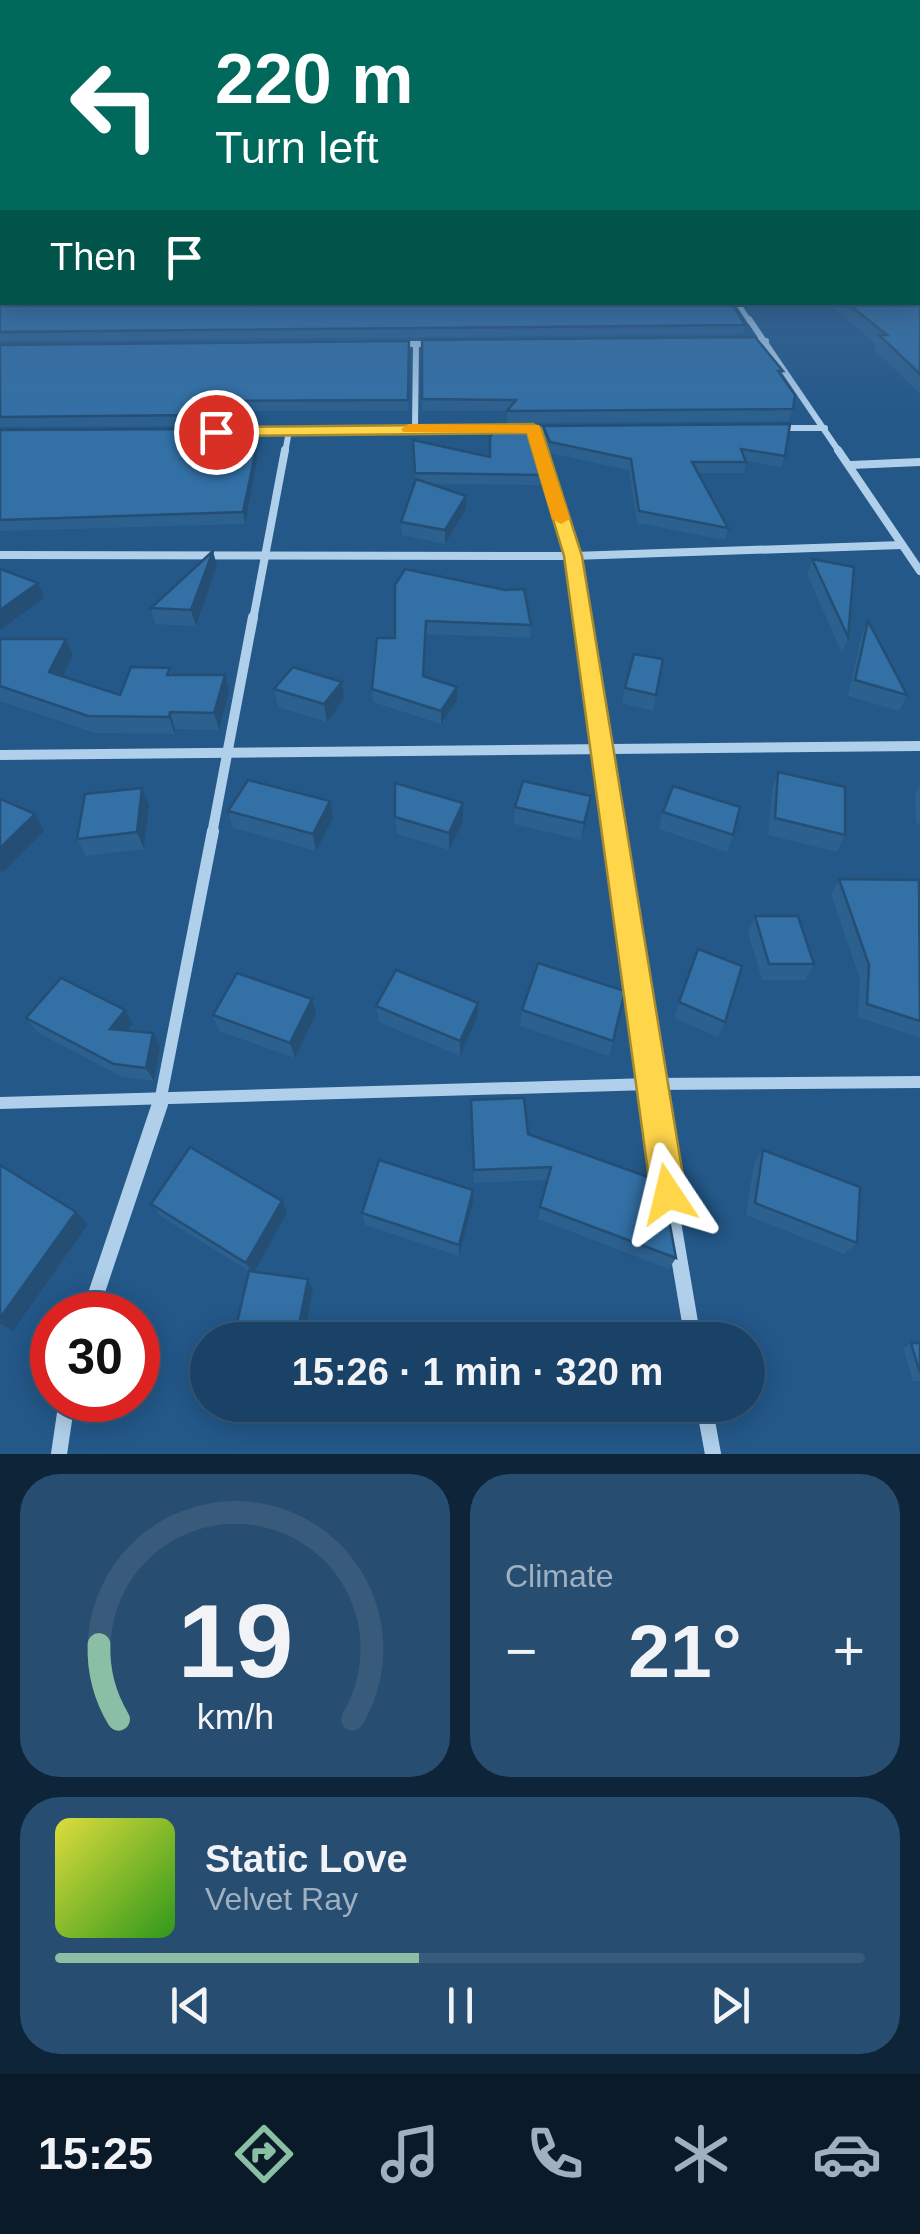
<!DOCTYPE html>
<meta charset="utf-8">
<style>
:root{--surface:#1a4267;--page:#274d70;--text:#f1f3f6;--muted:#9fb0c0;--line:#385b7b;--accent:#8abfa5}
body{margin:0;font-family:Helvetica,sans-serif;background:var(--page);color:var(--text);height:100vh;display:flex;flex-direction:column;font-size:38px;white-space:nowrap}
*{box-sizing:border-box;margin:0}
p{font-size:32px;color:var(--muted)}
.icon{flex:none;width:55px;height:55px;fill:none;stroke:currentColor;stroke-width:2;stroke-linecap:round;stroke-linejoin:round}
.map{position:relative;height:1454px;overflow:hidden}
.sheet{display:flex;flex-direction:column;gap:20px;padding:20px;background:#0e2439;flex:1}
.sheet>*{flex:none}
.hud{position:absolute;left:0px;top:0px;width:920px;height:305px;box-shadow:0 5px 25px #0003,0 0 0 2px var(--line);background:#00695c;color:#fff;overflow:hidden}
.speed{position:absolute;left:30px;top:1292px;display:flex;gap:20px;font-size:50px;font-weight:700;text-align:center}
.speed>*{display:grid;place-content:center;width:130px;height:130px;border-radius:50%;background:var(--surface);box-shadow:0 5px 25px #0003,0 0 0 2px var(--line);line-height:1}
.speed .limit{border:15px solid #d22;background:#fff;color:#111}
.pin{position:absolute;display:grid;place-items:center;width:85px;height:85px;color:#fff;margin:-42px;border:5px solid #fff;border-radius:50%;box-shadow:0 2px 10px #0007}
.me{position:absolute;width:110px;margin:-55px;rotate:350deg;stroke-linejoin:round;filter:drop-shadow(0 0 8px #0008)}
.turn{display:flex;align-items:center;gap:35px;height:210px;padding:0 50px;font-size:45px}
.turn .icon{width:130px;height:130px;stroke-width:2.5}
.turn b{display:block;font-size:70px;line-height:85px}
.then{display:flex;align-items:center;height:95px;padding:0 50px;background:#0003;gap:20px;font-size:38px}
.big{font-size:75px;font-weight:700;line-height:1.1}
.sheet .tile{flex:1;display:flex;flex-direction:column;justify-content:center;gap:15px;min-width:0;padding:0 35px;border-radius:40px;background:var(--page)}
.sheet .dial{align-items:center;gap:0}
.dial svg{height:260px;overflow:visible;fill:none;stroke:var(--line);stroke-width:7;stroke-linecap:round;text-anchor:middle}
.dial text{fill:var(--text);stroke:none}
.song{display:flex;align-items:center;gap:30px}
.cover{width:120px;height:120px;border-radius:15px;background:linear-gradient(135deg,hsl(60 70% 55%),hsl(110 70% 35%))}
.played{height:10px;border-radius:5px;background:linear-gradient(90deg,var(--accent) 45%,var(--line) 45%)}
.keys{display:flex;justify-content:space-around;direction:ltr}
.heat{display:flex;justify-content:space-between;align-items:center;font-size:55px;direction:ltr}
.sheet .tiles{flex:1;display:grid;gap:20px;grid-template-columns:1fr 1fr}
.tile:last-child{grid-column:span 2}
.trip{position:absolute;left:190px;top:1322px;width:575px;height:100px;border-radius:50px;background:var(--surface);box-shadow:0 5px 25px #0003,0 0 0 2px var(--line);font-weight:700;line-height:100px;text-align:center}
.menu{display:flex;height:160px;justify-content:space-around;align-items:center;background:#0a1a29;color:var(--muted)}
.menu .icon{width:70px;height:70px}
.menu .on{color:var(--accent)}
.menu b{font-size:45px;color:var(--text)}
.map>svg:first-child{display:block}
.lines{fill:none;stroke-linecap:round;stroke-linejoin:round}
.street-far5{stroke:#b0cfea;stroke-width:5}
.street-far4{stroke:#b0cfea;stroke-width:6}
.street-far3{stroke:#b0cfea;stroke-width:8}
.street-far2{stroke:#b0cfea;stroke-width:10}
.street-far1{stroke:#b0cfea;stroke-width:12}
.street{stroke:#b0cfea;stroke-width:16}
.secondary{fill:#dbeaf8;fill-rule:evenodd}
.wall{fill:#2c608f}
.shaded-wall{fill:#244e74}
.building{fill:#3370a6;stroke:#244e74;stroke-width:2.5}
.route{fill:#ffd54a;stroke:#a68a30;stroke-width:2.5}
.slow{fill:#f59e0b}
</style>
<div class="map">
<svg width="920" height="1454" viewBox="0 0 920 1454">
<rect width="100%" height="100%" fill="#235889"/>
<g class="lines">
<polyline class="street-far5" points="737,302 750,322"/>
<g class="street-far4">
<polyline points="749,319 840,453"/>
<polyline points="746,341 766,341"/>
<polyline points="396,344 434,344"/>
<polyline points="415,428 416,344"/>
<polyline points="776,428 825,428"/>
<polyline points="533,429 540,453"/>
<polyline points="181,432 509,429"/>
<polyline points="285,453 289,431"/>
</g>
<g class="street-far3">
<polyline points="540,450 573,556 582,620"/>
<polyline points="838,450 920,571"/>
<polyline points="851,465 920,462"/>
<polyline points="0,555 573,556 902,545"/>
<polyline points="253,620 285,450"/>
</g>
<g class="street-far2">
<polyline points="582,617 613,834"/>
<polyline points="0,755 920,746"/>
<polyline points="212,834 253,617"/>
</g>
<g class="street-far1">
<polyline points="613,831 654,1107"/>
<polyline points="0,1103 650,1084 920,1082"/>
<polyline points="159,1107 213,831"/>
</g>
<g class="street">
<polyline points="653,1104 693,1340"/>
<polyline points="89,1315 160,1104"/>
<polyline points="704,1405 713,1454"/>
<polyline points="59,1454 67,1400"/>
</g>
<polygon class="secondary" points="2,260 2,266 0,267 0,261"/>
</g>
<g class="wall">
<polygon points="920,281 920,394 874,349 876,344 826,302 918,302"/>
<polygon points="0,287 745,325 743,334 0,341"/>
<polygon points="422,340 783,371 781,376 793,409 789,421 507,423 507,411 422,411"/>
<polygon points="409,341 408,411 206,411 199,426 0,427 0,345"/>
<polygon points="790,424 782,467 746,461 744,473 698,473 728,528 725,540 637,523 629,470 549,453 542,437 543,426"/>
<polygon points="0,430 192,439 187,451 257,461 245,524 0,531"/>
<polygon points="413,440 544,475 543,485 430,484 466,509 445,544 402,535 401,522 415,483"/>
<polygon points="812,559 848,637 842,653 807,574"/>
<polygon points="217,566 196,626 155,624 151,608"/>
<polygon points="395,585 531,625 530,638 426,634 424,676 457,700 441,724 373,702 372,689 395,638"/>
<polygon points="868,621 907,695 899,711 848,696 861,637"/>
<polygon points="0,639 66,639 73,655 63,676 120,695 170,668 172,675 229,692 219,730 175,729 175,734 95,733 0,701"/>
<polygon points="663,659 653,711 622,703 625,688"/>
<polygon points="342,682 344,699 327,722 278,707 274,689"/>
<polygon points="778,772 845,835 837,852 768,835 772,789"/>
<polygon points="920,785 920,824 916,822 915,794"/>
<polygon points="591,796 581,840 514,824 515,807"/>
<polygon points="463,803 463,821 449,850 397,834 395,817"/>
<polygon points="149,805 144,849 86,856 77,839"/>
<polygon points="228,811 333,818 316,851 233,828"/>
<polygon points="663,812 733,835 727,852 659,829"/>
<polygon points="839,879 920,883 920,1038 858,1017 860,979 831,894"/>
<polygon points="755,916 814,964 805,980 762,980 748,933"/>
<polygon points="698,949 725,1022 718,1037 674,1018"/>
<polygon points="625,991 609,1056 520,1026 522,1010"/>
<polygon points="376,1006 477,1018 460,1056 379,1022"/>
<polygon points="125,1010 133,1024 128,1031 160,1047 154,1081 122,1077 37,1032 26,1018"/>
<polygon points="316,1014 295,1058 219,1031 213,1015"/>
<polygon points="471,1100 528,1134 676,1258 669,1269 538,1219 548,1180 474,1183"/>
<polygon points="763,1150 857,1243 844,1254 746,1215 754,1163"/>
<polygon points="473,1190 473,1202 459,1256 365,1225 362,1213"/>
<polygon points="151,1204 287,1213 254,1272 308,1279 313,1289 249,1271 160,1216"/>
<polygon points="911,1343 920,1343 920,1381 913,1381 903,1348"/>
</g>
<g class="shaded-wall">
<polygon points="203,401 206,411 199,426 196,415"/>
<polygon points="190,429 192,439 182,462 180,451"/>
<polygon points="256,450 257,461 245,524 243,512"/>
<polygon points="466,496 466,509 445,544 445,530"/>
<polygon points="213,551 217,566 196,626 191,610"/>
<polygon points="38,583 44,598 0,630 0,610"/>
<polygon points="66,639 73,655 57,689 49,672"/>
<polygon points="225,675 229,692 219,730 214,713"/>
<polygon points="342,682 344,699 327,722 324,704"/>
<polygon points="457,687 457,700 441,724 441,711"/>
<polygon points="170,712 175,729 175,734 169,717"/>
<polygon points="142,788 149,805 144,849 137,832"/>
<polygon points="591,796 588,814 581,840 584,823"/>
<polygon points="330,801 333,818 316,851 313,834"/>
<polygon points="463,803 463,821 449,850 449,833"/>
<polygon points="35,814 44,831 2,873 0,869 0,848"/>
<polygon points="312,999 316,1014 295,1058 290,1043"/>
<polygon points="478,1003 477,1018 460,1056 460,1041"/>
<polygon points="125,1010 133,1024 118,1044 110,1029"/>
<polygon points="153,1033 160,1047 154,1081 146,1068"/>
<polygon points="473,1190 473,1202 459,1256 459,1245"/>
<polygon points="282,1201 287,1213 253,1274 246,1263"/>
<polygon points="76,1212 88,1224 13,1331 0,1323 0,1318"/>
<polygon points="308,1279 313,1289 303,1340 296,1340"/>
</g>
<g class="building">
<rect x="0" y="218" width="2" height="20"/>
<polygon points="918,279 920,281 920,374 879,335 887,335 846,302 918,302"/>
<polygon points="0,287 2,287 2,302 731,302 745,325 0,332"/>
<polygon points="755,337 783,371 778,371 795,395 793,409 507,411 516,400 422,399 422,340"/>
<polygon points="409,341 408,400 203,401 196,415 0,417 0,345"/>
<polygon points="790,424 785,456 741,449 746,462 692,462 728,528 639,511 631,459 550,442 543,426"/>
<polygon points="498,427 529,427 544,475 415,473 413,440 490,457 490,437"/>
<polygon points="190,429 180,451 256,450 243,512 0,520 0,430"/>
<polygon points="416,479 466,496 445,530 401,522"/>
<polygon points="213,551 191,610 151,608"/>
<polygon points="812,559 854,567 848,637"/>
<polygon points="0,569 38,583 0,610"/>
<polygon points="405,569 505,590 524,589 531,625 426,621 423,676 457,687 441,711 372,689 377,638 395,638 395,585"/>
<polygon points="868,621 907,695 855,680"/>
<polygon points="0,639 66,639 49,672 120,695 131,667 170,668 167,675 225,675 214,713 170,712 169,717 88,716 0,686"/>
<polygon points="634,654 663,659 656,695 625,688"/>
<polygon points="293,667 342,682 324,704 274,689"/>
<polygon points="778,772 845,787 845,835 775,818"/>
<polygon points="248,780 330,801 313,834 228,811"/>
<polygon points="523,781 591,796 584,823 515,807"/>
<polygon points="395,783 463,803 449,833 395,817"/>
<polygon points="673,786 740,807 733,835 663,812"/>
<polygon points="142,788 137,832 77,839 85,794"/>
<polygon points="0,799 35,814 0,848"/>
<polygon points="839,879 919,880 920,1021 867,1004 869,965"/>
<polygon points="755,916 798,916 814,964 769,964"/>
<polygon points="698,949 742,966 725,1022 679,1002"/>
<polygon points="538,963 625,991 613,1041 522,1010"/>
<polygon points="396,970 478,1003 460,1041 376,1006"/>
<polygon points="237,973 312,999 290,1043 213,1015"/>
<polygon points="61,978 125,1010 110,1029 153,1033 146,1068 114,1064 26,1018"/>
<polygon points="524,1098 528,1134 662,1182 676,1258 540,1207 551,1167 474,1170 471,1100"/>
<polygon points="190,1147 282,1201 246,1263 151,1204"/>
<polygon points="763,1150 860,1187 857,1243 755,1203"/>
<polygon points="379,1160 473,1190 459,1245 362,1213"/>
<polygon points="0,1165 76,1212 0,1318"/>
<polygon points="249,1271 308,1279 296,1340 233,1340"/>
<polygon points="911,1343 920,1343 920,1373"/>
</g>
<linearGradient id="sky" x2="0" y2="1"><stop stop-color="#13304b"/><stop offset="0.52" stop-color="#3f6a97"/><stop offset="1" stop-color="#3f6a97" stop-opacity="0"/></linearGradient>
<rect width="920" height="422" fill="url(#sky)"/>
<polygon class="route" points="533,424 541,428 582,556 686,1194 681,1206 668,1211 656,1206 651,1194 564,556 527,433 216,436 209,432 216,427"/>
<polygon class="slow" points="409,424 539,425 570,519 561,524 552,519 527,433 403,432 401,429"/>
</svg>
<div class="speed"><div class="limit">30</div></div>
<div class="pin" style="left:216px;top:432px;background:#d93025"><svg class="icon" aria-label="arrive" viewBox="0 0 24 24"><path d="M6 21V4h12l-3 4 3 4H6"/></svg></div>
<svg class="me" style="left:668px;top:1194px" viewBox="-20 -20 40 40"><path d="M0-17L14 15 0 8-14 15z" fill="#ffd54a" stroke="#fff" stroke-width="4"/></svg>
<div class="trip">15:26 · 1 min · 320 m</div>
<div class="hud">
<div class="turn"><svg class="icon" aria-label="left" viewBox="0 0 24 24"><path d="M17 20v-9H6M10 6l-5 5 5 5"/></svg><div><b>220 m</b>Turn left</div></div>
<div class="then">Then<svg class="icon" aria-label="arrive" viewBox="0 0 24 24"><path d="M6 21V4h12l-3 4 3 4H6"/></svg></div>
</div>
</div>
<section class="sheet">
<div class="tiles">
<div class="tile dial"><svg viewBox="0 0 100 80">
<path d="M14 69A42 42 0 1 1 86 69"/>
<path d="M14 69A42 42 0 0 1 8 46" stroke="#8abfa5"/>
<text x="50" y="56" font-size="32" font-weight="700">19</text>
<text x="50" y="72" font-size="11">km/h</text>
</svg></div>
<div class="tile"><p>Climate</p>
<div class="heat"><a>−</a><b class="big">21°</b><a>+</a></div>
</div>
<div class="tile">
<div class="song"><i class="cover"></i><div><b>Static Love</b><p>Velvet Ray</p></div></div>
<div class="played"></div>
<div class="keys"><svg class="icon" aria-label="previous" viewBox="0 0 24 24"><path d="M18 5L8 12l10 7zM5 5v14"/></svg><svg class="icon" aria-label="pause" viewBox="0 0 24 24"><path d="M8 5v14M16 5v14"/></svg><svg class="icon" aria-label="next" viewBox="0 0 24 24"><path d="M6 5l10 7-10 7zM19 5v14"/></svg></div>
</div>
</div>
</section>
<nav class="menu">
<b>15:25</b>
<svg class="icon on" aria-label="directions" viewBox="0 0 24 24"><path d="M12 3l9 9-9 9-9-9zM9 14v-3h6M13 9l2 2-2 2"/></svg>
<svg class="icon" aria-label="music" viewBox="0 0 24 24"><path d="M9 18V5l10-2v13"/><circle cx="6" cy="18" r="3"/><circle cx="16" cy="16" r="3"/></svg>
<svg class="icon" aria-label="phone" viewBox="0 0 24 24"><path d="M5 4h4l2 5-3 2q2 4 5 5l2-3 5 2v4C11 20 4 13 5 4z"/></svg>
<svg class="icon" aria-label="climate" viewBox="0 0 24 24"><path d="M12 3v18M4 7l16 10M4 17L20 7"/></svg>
<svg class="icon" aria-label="car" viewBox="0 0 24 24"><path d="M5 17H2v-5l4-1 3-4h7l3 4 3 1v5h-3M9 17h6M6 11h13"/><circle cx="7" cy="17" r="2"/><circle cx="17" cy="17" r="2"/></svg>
</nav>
